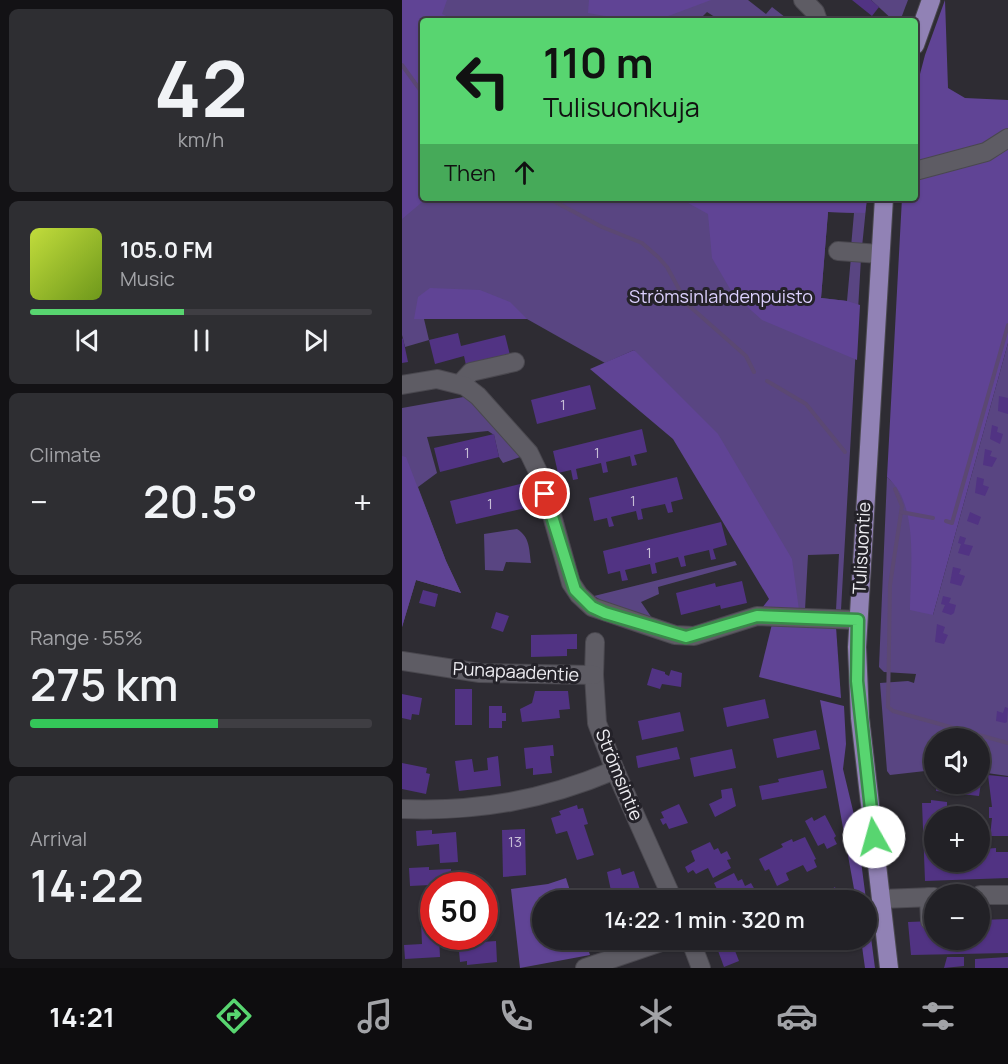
<!DOCTYPE html>
<meta charset="utf-8">
<style>
:root{--surface:#222126;--page:#2e2e32;--text:#f1f3f6;--muted:#a2a3a7;--line:#3f3e43;--accent:#58d570}
body{margin:0;font-family:Manrope,sans-serif;background:var(--page);color:var(--text);height:100vh;display:flex;flex-direction:column;font-size:22px;white-space:nowrap}
*{box-sizing:border-box;margin:0}
p{font-size:20px;color:var(--muted)}
.icon{flex:none;width:33px;height:33px;fill:none;stroke:currentColor;stroke-width:2;stroke-linecap:round;stroke-linejoin:round}
.map{position:relative;flex:1;overflow:hidden}
.panel{display:flex;flex-direction:column;gap:9px;padding:9px;background:#131215;width:402px}
.panel>*{flex:none}
.top-card{position:absolute;left:18px;top:18px;width:498px;height:183px;border-radius:6px;box-shadow:0 2px 4px #0004,0 0 0 2px var(--line);background:#58d570;color:#111;overflow:hidden}
.controls{position:absolute;left:522px;top:728px;display:grid;gap:12px}
.controls a{display:grid;place-items:center;width:66px;height:66px;border-radius:50%;background:var(--surface);box-shadow:0 2px 4px #0004,0 0 0 2px var(--line);font-size:30px}
.speed{position:absolute;left:18px;top:872px;display:flex;gap:12px;font-size:30px;font-weight:700;text-align:center}
.speed>*{display:grid;place-content:center;width:78px;height:78px;border-radius:50%;background:var(--surface);box-shadow:0 2px 4px #0004,0 0 0 2px var(--line);line-height:1}
.speed .limit{border:9px solid #d22;background:#fff;color:#111}
.pin{position:absolute;display:grid;place-items:center;width:51px;height:51px;color:#fff;margin:-26px;border:3px solid #fff;border-radius:50%;box-shadow:0 2px 6px #0007}
.me{position:absolute;width:66px;margin:-33px;rotate:353deg;stroke-linejoin:round;filter:drop-shadow(0 0 4px #0008)}
.turn{display:flex;align-items:center;gap:21px;height:126px;padding:0 24px;font-size:27px}
.turn .icon{width:78px;height:78px;stroke-width:2.5}
.turn b{display:block;font-size:42px;line-height:51px}
.then{display:flex;align-items:center;height:57px;padding:0 24px;background:#0003;gap:12px;font-size:22px}
.big{font-size:45px;font-weight:600;line-height:1.1}
.panel .tile{flex:1;display:flex;flex-direction:column;justify-content:center;gap:9px;min-width:0;padding:0 21px;border-radius:9px;background:var(--page)}
.panel .dial{align-items:center;gap:0}
.dial b{font-size:78px;line-height:1}
.song{display:flex;align-items:center;gap:18px}
.cover{width:72px;height:72px;border-radius:9px;background:linear-gradient(135deg,hsl(70 70% 55%),hsl(80 70% 35%))}
.played{height:6px;border-radius:3px;background:linear-gradient(90deg,var(--accent) 45%,var(--line) 45%)}
.keys{display:flex;justify-content:space-around;direction:ltr}
.heat{display:flex;justify-content:space-between;align-items:center;font-size:33px;direction:ltr}
.charge{height:9px;border-radius:4px;background:linear-gradient(90deg,#34c759 55%,var(--line) 0)}
.trip{position:absolute;left:130px;top:890px;width:345px;height:60px;border-radius:30px;background:var(--surface);box-shadow:0 2px 4px #0004,0 0 0 2px var(--line);font-weight:600;line-height:60px;text-align:center}
.tab-bar{display:flex;height:96px;justify-content:space-around;align-items:center;background:#0e0d0f;color:var(--muted)}
.tab-bar .icon{width:42px;height:42px}
.tab-bar .active{color:var(--accent)}
.tab-bar b{font-size:27px;color:var(--text)}
main{display:flex;flex:1;min-height:0}
.map>svg:first-child{display:block}
.green{fill:#594582}
.forest{fill:#604495}
.lines{fill:none;stroke-linecap:round;stroke-linejoin:round}
.stream{stroke:#5b4873;stroke-width:4}
.building{fill:#513383}
.minor-casing{stroke:#4a484f;stroke-width:20}
.major-casing{stroke:#4a484f;stroke-width:20}
.minor{stroke:#5e5c64;stroke-width:18}
.major{stroke:#9182b5;stroke-width:18}
.route-casing{stroke:#398a49;stroke-width:15}
.route{stroke:#58d570;stroke-width:10}
.labels{text-anchor:middle;stroke-width:6;stroke-linejoin:round;paint-order:stroke}
.number-label{font-size:15px;fill:#c7bed6}
.park-label{font-size:18px;fill:#dcd0fe;stroke:#242229}
.street-label{font-size:18px;fill:#eeedf2;stroke:#242229}
</style>
<main>
<section class="panel">
<div class="tile dial"><b>42</b><p>km/h</p></div>
<div class="tile">
<div class="song"><i class="cover"></i><div><b>105.0 FM</b><p>Music</p></div></div>
<div class="played"></div>
<div class="keys"><svg class="icon" aria-label="previous" viewBox="0 0 24 24"><path d="M18 5L8 12l10 7zM5 5v14"/></svg><svg class="icon" aria-label="pause" viewBox="0 0 24 24"><path d="M8 5v14M16 5v14"/></svg><svg class="icon" aria-label="next" viewBox="0 0 24 24"><path d="M6 5l10 7-10 7zM19 5v14"/></svg></div>
</div>
<div class="tile"><p>Climate</p>
<div class="heat"><a>−</a><b class="big">20.5°</b><a>+</a></div>
</div>
<div class="tile"><p>Range · 55%</p><b class="big">275 km</b><div class="charge"></div></div>
<div class="tile"><p>Arrival</p><b class="big">14:22</b></div>
</section>
<div class="map">
<svg width="606" height="968" viewBox="0 0 606 968">
<rect width="100%" height="100%" fill="#2e2c33"/>
<g class="green">
<polygon points="0,0 346,0 364,14 370,7 388,21 319,21 305,12 301,16 306,21 21,21 21,198 376,198 390,200 392,198 465,198 460,247 449,247 452,213 426,212 419,298 445,301 449,257 459,258 439,610 434,610 437,554 406,555 403,610 397,610 232,350 203,363 125,319 22,319 27,340 3,347 0,335"/>
<polygon points="469,0 506,0 498,21 492,21"/>
<polygon points="606,343 606,776 578,772 578,738 532,738 532,770 488,775 485,771 478,683 506,681 512,683 514,674 482,672 477,667 485,477 494,485 503,501 531,615"/>
<polygon points="67,396 121,456 101,463 97,457 92,435 86,431 25,437 35,473 16,487 44,561 59,593 14,580 0,627 0,408"/>
<path d="M115,529C128,537 127,549 129,563L104,562L101,571L83,570L82,534Z"/>
<polygon points="333,561 335,565 256,587 257,594 239,602 250,618 210,607 192,596"/>
</g>
<g class="forest">
<polygon points="0,0 45,0 40,14 55,21 21,21 21,198 25,198 0,219"/>
<polygon points="187,0 309,0 261,18 232,21 186,13"/>
<path d="M543,0L546,88L563,98L606,100V343L531,615L508,610C508,571 518,504 485,477L500,198H513V93L523,55Z"/>
<polygon points="277,198 376,198 390,200 392,198 465,198 463,213 426,212 419,298 445,301 458,305 455,360 360,320 331,294 310,258 306,214"/>
<polygon points="28,288 78,290 108,302 125,319 12,319 16,297"/>
<polygon points="232,350 316,434 390,559 397,610 360,608 367,599 271,439 188,369"/>
<polygon points="0,456 4,457 44,561 59,593 14,580 0,627"/>
<polygon points="370,624 434,627 439,698 357,677"/>
<polygon points="418,700 442,706 444,744 441,769 454,823 473,968 463,968 459,939 465,939 465,900 454,900"/>
<polygon points="164,878 171,900 141,900 141,939 183,939 188,955 118,968 109,889 146,884"/>
</g>
<g class="lines">
<g class="stream">
<polyline points="0,65 21,94"/>
<polyline points="146,198 200,227 240,243 256,257 265,267 285,304 344,356 352,372"/>
<polyline points="365,381 404,404 443,452"/>
<polyline points="493,489 500,506 488,585 486,707 491,711 606,743"/>
<polyline points="499,512 531,518"/>
<polyline points="544,521 550,523 606,325"/>
</g>
</g>
<g class="building">
<polygon points="450,0 469,0 477,7 470,16"/>
<polygon points="56,333 59,346 103,335 109,359 65,370 62,356 33,364 27,340"/>
<polygon points="1,338 6,362 0,363 0,339"/>
<polygon points="188,385 194,409 135,424 129,400"/>
<polygon points="597,396 606,398 606,414 596,411"/>
<polygon points="590,425 596,427 595,432 601,434 598,444 588,439"/>
<polygon points="240,429 245,452 232,455 235,465 230,466 228,456 204,462 206,472 201,473 199,463 174,469 176,479 171,480 169,470 156,473 151,451"/>
<polygon points="92,434 97,457 38,472 32,448"/>
<polygon points="583,449 590,451 588,456 595,458 590,467 581,465"/>
<polygon points="275,477 281,499 269,502 271,512 266,513 263,504 239,509 241,519 236,520 234,511 209,517 212,526 207,527 205,518 192,521 187,498"/>
<polygon points="575,477 582,479 581,485 587,487 583,496 573,493"/>
<polygon points="122,483 128,507 54,524 48,501"/>
<polygon points="568,512 579,517 576,525 565,521"/>
<polygon points="319,522 325,545 311,549 314,559 309,560 307,550 282,556 284,566 279,567 276,557 253,563 255,573 250,574 248,564 223,570 226,580 220,581 218,571 206,574 201,551"/>
<polygon points="558,536 564,538 562,544 571,546 567,556 556,553 559,544 556,543"/>
<polygon points="551,567 559,569 557,574 563,576 559,586 548,583"/>
<polygon points="340,581 345,603 319,609 318,605 279,615 274,593 313,583 314,587"/>
<polygon points="21,590 36,594 33,607 17,603"/>
<polygon points="541,596 549,598 547,603 554,605 552,613 549,615 540,612 543,605 539,604"/>
<polygon points="94,612 107,616 101,632 89,628"/>
<polygon points="535,624 543,627 541,633 546,635 542,644 533,642"/>
<polygon points="175,634 175,649 165,649 165,656 129,657 129,635"/>
<polygon points="250,668 263,672 263,674 267,676 269,670 280,673 279,687 260,684 258,689 245,685"/>
<rect x="53" y="689" width="17" height="36"/>
<polygon points="133,691 166,691 168,709 157,710 158,718 120,722 118,709 130,703"/>
<polygon points="0,694 20,698 17,715 10,714 9,720 0,718"/>
<polygon points="363,699 367,718 325,727 321,708"/>
<polygon points="87,706 100,706 100,713 104,713 104,721 100,721 100,728 87,728"/>
<polygon points="603,707 606,708 605,722 603,723 594,721 595,711 601,713"/>
<polygon points="278,712 282,731 240,740 236,721"/>
<polygon points="414,730 418,749 375,758 371,739"/>
<polygon points="151,745 152,756 148,756 150,773 131,775 131,768 124,769 122,748"/>
<polygon points="275,747 278,759 236,768 234,756"/>
<polygon points="330,749 334,768 292,777 288,758"/>
<polygon points="96,756 99,786 57,791 53,761 70,759 72,772 86,770 85,758"/>
<polygon points="0,763 25,768 24,773 28,774 24,794 0,789"/>
<polygon points="421,770 425,788 360,800 357,786 377,782 376,779"/>
<polygon points="586,775 606,777 606,836 588,836 590,818 587,818 587,807 590,807"/>
<polygon points="535,783 579,783 577,796 534,791"/>
<polygon points="330,788 334,806 313,817 307,804 320,798 319,790"/>
<polygon points="529,800 545,802 545,816 532,816 532,861 578,861 578,852 581,852 581,849 594,848 594,852 606,852 606,878 523,881 520,803 529,803"/>
<polygon points="277,804 286,823 267,829 264,823 261,825 258,819 262,818 259,812"/>
<polygon points="175,805 176,809 181,808 186,824 182,825 192,855 175,860 165,831 154,834 149,818 159,815 157,811"/>
<polygon points="423,815 434,836 432,838 435,844 425,849 422,843 416,846 403,821 410,817 412,821"/>
<polygon points="123,829 124,875 101,877 100,830"/>
<polygon points="30,830 30,834 54,832 56,862 38,863 37,844 15,846 14,831"/>
<polygon points="403,837 414,859 412,860 415,867 405,872 401,865 384,873 387,880 375,886 367,869 363,871 357,859 381,847 379,844 390,839 391,842"/>
<polygon points="308,842 312,850 316,848 319,854 325,851 329,859 325,860 329,868 311,878 306,868 294,874 291,870 286,873 283,867 293,861 289,851"/>
<polygon points="27,867 27,870 49,869 49,884 8,886 7,868"/>
<polygon points="218,868 220,875 232,871 240,896 243,895 244,900 227,900 235,897 234,894 211,900 205,872"/>
<polygon points="332,873 336,881 340,879 343,886 349,883 353,890 349,892 353,900 308,900 307,898 317,893 312,883"/>
<polygon points="433,887 434,890 437,888 443,900 413,900"/>
<polygon points="606,919 606,953 509,955 506,922 532,921 532,939 578,939 578,920"/>
<polygon points="32,920 32,936 37,936 38,957 3,959 2,945 20,944 19,921"/>
<polygon points="65,939 65,943 94,941 95,962 65,965 65,961 58,962 56,940"/>
<polygon points="346,939 365,939 350,948"/>
<polygon points="330,943 337,961 322,967 315,948"/>
<polygon points="545,957 562,957 562,966 542,968"/>
<polygon points="606,957 606,968 573,968 573,959"/>
</g>
<g class="lines">
<defs>
<g id="minor">
<polyline points="401,0 413,12 416,21"/>
<polyline points="513,171 584,152 606,138"/>
<polyline points="436,251 478,254"/>
<polyline points="58,384 69,372 113,362"/>
<polyline points="0,385 35,379 63,386 76,396 127,453 140,480 169,583 177,595 190,607 273,635 292,636 355,616 456,620"/>
<polyline points="193,642 192,675 195,723 213,770 271,900"/>
<polyline points="0,661 78,673 192,675"/>
<path d="M0,809C76,812 142,800 213,770"/>
<polyline points="578,895 606,895"/>
<polyline points="527,897 528,921"/>
<polyline points="479,899 532,897"/>
<polyline points="288,939 299,968"/>
<polyline points="183,968 268,939"/>
</g>
<g id="major">
<polyline points="513,45 529,0"/>
<polyline points="482,198 455,647 458,718 487,968"/>
</g>
</defs>
<use href="#minor" class="minor-casing"/>
<use href="#major" class="major-casing"/>
<use href="#minor" class="minor"/>
<use href="#major" class="major"/>
</g>
<g class="lines">
<defs>
<polyline id="route" points="143,494 173,590 190,607 203,613 284,637 355,616 456,620 455,681 472,837"/>
</defs>
<use href="#route" class="route-casing"/>
<use href="#route" class="route"/>
</g>
<g class="labels">
<g class="number-label">
<text x="161" y="410">1</text>
<text x="65" y="458">1</text>
<text x="195" y="458">1</text>
<text x="231" y="506">1</text>
<text x="88" y="509">1</text>
<text x="247" y="558">1</text>
<text x="113" y="847">13</text>
</g>
<g class="park-label">
<text x="319" y="303">Strömsinlahdenpuisto</text>
</g>
<g class="street-label">
<text transform="translate(460 548) rotate(-87)" y="6">Tulisuontie</text>
<text transform="translate(114 672) rotate(3)" y="6">Punapaadentie</text>
<text transform="translate(217 775) rotate(68)" y="6">Strömsintie</text>
</g>
</g>
</svg>
<div class="controls">
<a><svg class="icon" aria-label="sound" viewBox="0 0 24 24"><path d="M4 9h4l5-4v14l-5-4H4zM17 9q2 3 0 6"/></svg></a>
<a>+</a>
<a>−</a>
</div>
<div class="speed"><div class="limit">50</div></div>
<div class="pin" style="left:143px;top:494px;background:#d93025"><svg class="icon" aria-label="arrive" viewBox="0 0 24 24"><path d="M6 21V4h12l-3 4 3 4H6"/></svg></div>
<svg class="me" style="left:472px;top:837px" viewBox="-20 -20 40 40"><circle r="19" fill="#fff"/><path d="M0-13L10 11 0 6-10 11z" fill="#58d570"/></svg>
<div class="trip">14:22 · 1 min · 320 m</div>
<div class="top-card">
<div class="turn"><svg class="icon" aria-label="left" viewBox="0 0 24 24"><path d="M17 20v-9H6M10 6l-5 5 5 5"/></svg><div><b>110 m</b>Tulisuonkuja</div></div>
<div class="then">Then<svg class="icon" aria-label="ahead" viewBox="0 0 24 24"><path d="M12 20V5M6 11l6-6 6 6"/></svg></div>
</div>
</div>
</main>
<nav class="tab-bar">
<b>14:21</b>
<svg class="icon active" aria-label="directions" viewBox="0 0 24 24"><path d="M12 3l9 9-9 9-9-9zM9 14v-3h6M13 9l2 2-2 2"/></svg>
<svg class="icon" aria-label="music" viewBox="0 0 24 24"><path d="M9 18V5l10-2v13"/><circle cx="6" cy="18" r="3"/><circle cx="16" cy="16" r="3"/></svg>
<svg class="icon" aria-label="phone" viewBox="0 0 24 24"><path d="M5 4h4l2 5-3 2q2 4 5 5l2-3 5 2v4C11 20 4 13 5 4z"/></svg>
<svg class="icon" aria-label="climate" viewBox="0 0 24 24"><path d="M12 3v18M4 7l16 10M4 17L20 7"/></svg>
<svg class="icon" aria-label="car" viewBox="0 0 24 24"><path d="M5 17H2v-5l4-1 3-4h7l3 4 3 1v5h-3M9 17h6M6 11h13"/><circle cx="7" cy="17" r="2"/><circle cx="17" cy="17" r="2"/></svg>
<svg class="icon" aria-label="filters" viewBox="0 0 24 24"><path d="M4 7h16M4 17h16"/><circle cx="9" cy="7" r="2"/><circle cx="15" cy="17" r="2"/></svg>
</nav>
